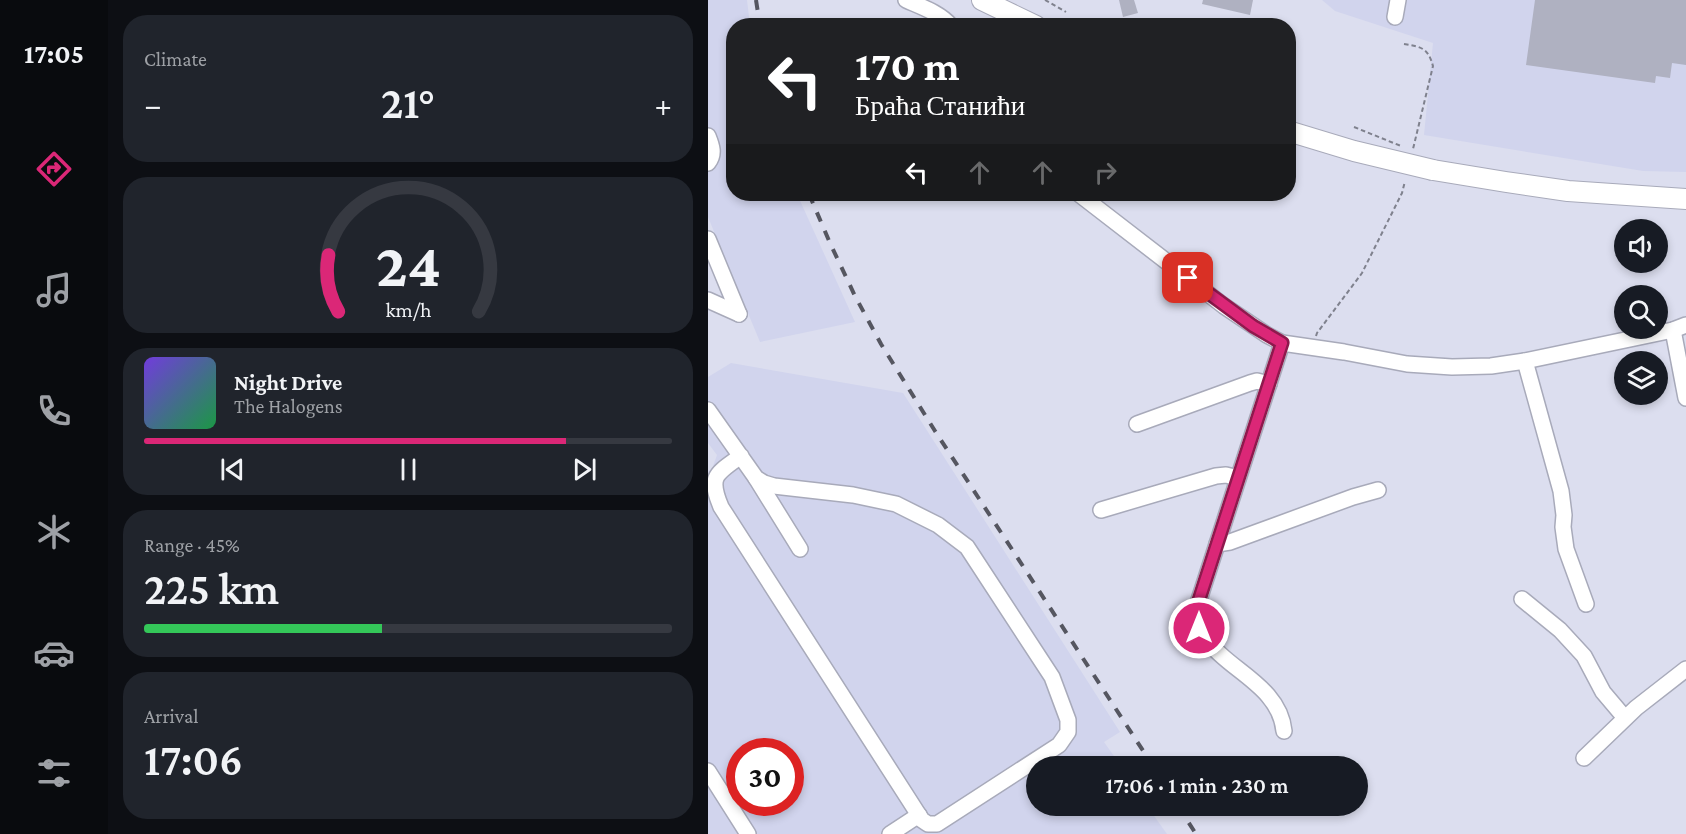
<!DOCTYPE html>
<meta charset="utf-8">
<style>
:root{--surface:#171b24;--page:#20242c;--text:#f1f3f6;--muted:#9ea1a6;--line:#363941;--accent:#db2777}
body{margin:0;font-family:"Crimson Pro",serif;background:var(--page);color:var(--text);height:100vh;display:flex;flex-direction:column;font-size:22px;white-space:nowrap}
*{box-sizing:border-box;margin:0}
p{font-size:20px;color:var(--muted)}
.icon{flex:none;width:33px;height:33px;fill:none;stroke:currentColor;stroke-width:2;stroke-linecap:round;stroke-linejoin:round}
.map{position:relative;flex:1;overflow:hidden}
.details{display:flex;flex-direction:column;gap:15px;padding:15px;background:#0d0f14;width:600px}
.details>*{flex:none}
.hud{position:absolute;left:18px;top:18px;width:570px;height:183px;border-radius:24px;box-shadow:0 3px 9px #0003;background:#202124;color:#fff;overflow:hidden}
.controls{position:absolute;left:906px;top:219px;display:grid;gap:12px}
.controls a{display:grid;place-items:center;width:54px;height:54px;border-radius:50%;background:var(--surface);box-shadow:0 3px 9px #0003;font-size:30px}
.speed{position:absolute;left:18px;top:738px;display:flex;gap:12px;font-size:30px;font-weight:700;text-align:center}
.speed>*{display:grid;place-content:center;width:78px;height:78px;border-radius:50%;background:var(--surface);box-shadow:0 3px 9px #0003;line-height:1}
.speed .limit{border:9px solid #d22;background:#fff;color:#111}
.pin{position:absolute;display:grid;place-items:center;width:51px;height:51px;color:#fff;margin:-26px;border-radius:12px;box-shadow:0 3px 9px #0006}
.me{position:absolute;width:66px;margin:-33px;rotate:0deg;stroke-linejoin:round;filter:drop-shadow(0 0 4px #0008)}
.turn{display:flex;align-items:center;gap:21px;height:126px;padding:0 30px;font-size:27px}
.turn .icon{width:78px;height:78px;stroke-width:2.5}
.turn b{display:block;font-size:42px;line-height:51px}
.lanes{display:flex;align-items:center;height:57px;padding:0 30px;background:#0003;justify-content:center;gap:30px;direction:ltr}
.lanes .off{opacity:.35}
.big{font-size:45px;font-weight:600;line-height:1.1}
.details .card{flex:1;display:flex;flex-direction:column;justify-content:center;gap:9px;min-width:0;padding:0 21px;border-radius:24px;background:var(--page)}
.details .dial{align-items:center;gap:0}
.dial svg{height:156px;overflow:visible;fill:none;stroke:var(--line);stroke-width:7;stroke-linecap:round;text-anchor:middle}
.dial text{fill:var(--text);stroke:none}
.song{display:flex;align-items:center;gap:18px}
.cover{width:72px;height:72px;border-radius:9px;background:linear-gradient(135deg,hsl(260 70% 55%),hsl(140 70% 35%))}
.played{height:6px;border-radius:3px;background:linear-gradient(90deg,var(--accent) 80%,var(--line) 80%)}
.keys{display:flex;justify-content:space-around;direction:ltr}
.heat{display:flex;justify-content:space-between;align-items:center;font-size:33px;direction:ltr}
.charge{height:9px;border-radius:4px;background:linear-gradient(90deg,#34c759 45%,var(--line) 0)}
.trip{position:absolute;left:318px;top:756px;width:342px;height:60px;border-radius:30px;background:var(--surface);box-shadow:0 3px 9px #0003;font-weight:600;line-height:60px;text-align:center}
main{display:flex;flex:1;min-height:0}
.tab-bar{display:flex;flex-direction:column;width:108px;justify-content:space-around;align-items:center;background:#090b0e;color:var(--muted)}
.tab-bar .icon{width:42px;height:42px}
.tab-bar .on{color:var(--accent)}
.tab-bar b{font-size:27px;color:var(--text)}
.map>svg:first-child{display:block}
.built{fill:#d1d4ed;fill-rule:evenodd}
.building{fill:#afb1c1}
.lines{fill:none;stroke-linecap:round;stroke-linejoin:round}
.minor-casing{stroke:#a8aaba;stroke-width:18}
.major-casing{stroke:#a8aaba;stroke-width:22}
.path{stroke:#7f818d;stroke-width:2;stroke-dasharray:4.5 3;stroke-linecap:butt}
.minor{stroke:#fff;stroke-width:15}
.major{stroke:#fff;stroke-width:20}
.rail{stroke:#555660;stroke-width:4;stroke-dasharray:10 10;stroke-linecap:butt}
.major-bridge-casing{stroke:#a8aaba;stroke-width:22;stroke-linecap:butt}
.major-bridge{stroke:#fff;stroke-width:20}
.route-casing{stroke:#8e194d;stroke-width:15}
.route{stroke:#db2777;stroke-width:10}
</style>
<main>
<nav class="tab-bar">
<b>17:05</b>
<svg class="icon on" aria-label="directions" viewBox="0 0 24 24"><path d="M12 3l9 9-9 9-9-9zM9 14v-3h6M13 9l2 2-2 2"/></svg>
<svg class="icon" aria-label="music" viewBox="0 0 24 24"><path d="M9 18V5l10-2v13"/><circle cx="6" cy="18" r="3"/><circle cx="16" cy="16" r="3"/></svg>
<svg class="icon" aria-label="phone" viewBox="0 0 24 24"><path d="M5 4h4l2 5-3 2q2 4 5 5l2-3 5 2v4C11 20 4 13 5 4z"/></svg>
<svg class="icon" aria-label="climate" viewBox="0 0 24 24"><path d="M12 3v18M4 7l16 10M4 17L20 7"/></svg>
<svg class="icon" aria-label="car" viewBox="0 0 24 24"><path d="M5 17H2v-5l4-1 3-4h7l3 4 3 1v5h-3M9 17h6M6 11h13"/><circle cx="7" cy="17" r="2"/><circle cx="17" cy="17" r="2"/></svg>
<svg class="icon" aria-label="filters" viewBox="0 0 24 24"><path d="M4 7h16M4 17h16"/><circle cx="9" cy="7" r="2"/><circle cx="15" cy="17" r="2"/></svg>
</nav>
<section class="details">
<div class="card"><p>Climate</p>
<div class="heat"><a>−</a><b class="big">21°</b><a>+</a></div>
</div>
<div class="card dial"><svg viewBox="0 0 100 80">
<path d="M14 69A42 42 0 1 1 86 69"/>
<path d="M14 69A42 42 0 0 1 9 40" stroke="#db2777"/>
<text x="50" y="56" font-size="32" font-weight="700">24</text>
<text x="50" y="72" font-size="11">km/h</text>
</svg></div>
<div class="card">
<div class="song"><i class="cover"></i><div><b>Night Drive</b><p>The Halogens</p></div></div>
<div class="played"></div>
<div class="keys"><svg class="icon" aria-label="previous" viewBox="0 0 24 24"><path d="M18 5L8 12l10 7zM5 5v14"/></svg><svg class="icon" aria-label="pause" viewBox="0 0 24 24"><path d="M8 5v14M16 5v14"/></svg><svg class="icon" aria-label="next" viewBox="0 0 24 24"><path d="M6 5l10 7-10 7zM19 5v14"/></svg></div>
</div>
<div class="card"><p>Range · 45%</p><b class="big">225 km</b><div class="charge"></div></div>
<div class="card"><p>Arrival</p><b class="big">17:06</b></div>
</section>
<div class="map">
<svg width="978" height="834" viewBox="0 0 978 834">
<rect width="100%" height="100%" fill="#dcdeef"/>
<g class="built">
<polygon points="0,0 39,0 42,25 26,26 26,194 89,194 147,322 52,342 0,217"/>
<polygon points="614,0 978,0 978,172 935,171 716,135 725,43 627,11"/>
<path d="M23,363L195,393L412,732L396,742L413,766H328V806H439L459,834H0V472L4,469L9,455L0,443V377ZM32,752H82V802H32Z"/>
</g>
<g class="building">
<polygon points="411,0 426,0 430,13 415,17"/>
<polygon points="495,0 545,0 542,15 494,4"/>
<polygon points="827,0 978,0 978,65 964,63 962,78 948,76 947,83 818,65"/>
</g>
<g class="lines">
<defs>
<g id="minor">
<path d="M198,0C214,7 232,13 243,26"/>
<polyline points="687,17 690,0"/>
<path d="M0,136C4,146 7,154 0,163"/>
<polyline points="371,194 516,306 559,335 574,343 636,352 699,364 744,367 783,366 817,361 965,330 978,325"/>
<polyline points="0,239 31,314"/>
<polyline points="0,300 31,314"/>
<polyline points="965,330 978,398"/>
<path d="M574,343L490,603C481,663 570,671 576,731"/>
<polyline points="817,361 853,491 856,515 855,527 858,549 878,604"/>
<path d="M0,410L48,478L56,483L66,486L145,495L188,504L230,525L259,547L344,677L360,720V732L351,745L229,824H220L214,820L13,507C0,476 8,474 33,456"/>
<polyline points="429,424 542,383 549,381 561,384"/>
<polyline points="48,478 92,549"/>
<polyline points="393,510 508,476 518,475 530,478"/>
<polyline points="509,544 522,542 645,497 670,490"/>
<polyline points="814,599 852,630 876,656 895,692 917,718"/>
<polyline points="876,758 928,708 978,669"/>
<polyline points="0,771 40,834"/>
<polyline points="182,834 211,815"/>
</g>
<g id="major">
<polyline points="274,0 328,26"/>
<polyline points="725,170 798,182 860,191 978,199"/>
</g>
</defs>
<use href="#minor" class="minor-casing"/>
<use href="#major" class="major-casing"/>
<g class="path">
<polyline points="337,0 358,12"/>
<path d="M696,44C714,47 720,48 725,66L705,149"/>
<polyline points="646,127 693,146"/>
<polyline points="608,336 609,333 654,273 694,193 697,181"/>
</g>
<use href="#minor" class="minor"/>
<use href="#major" class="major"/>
<g class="rail">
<polyline points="48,0 52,26"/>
<polyline points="101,194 122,243 147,296 173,344 227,431 445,766"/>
<polyline points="470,806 488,834"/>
</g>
<defs>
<polyline id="major-bridge" points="580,131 646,151 725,170"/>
</defs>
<use href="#major-bridge" class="major-bridge-casing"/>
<use href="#major-bridge" class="major-bridge"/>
</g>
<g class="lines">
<defs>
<polyline id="route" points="480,278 545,326 574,343 490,603 488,612 491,628"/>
</defs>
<use href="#route" class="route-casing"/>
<use href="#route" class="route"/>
</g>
</svg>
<div class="controls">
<a><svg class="icon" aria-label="sound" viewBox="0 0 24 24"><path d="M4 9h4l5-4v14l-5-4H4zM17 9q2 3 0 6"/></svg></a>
<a><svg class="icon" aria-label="search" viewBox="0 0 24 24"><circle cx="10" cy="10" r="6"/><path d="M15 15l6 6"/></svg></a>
<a><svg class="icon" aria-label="layers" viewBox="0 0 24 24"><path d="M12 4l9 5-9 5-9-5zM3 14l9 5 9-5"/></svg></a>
</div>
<div class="speed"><div class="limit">30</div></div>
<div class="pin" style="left:480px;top:278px;background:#d93025"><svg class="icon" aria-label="arrive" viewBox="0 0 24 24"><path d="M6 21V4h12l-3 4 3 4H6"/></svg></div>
<svg class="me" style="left:491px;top:628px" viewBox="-20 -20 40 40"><circle r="17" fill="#db2777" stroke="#fff" stroke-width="3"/><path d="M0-11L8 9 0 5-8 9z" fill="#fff"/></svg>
<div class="trip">17:06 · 1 min · 230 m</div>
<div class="hud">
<div class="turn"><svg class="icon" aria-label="left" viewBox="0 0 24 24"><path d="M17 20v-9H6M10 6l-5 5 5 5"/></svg><div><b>170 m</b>Браћа Станићи</div></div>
<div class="lanes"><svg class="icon" aria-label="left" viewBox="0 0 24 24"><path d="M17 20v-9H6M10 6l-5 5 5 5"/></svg><svg class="icon off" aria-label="ahead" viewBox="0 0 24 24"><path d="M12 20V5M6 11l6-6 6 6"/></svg><svg class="icon off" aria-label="ahead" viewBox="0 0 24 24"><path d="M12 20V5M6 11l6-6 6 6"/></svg><svg class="icon off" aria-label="right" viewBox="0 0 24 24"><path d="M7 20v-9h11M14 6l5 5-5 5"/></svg></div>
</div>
</div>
</main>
